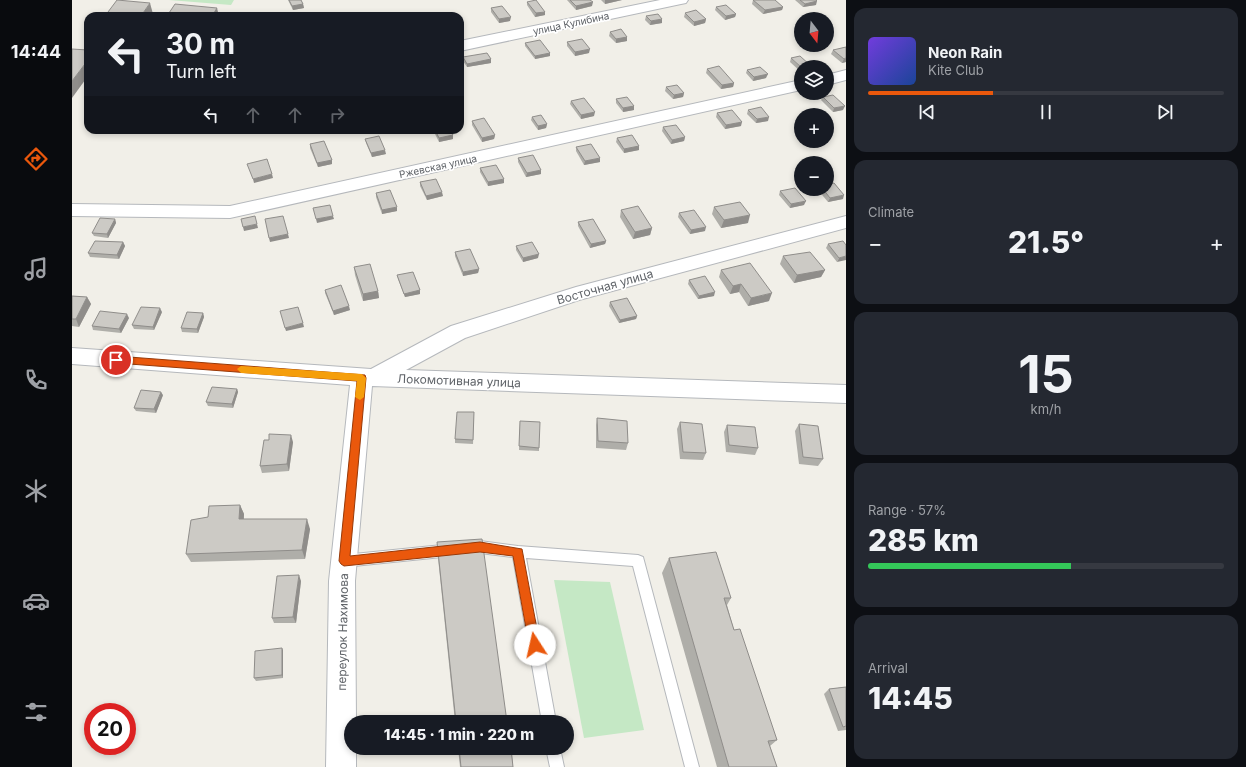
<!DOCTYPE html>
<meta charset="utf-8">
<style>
:root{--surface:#171b24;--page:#242831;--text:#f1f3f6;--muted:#9ea1a6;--line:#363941;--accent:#ea580c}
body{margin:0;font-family:Inter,sans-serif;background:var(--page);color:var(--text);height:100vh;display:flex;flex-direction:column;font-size:15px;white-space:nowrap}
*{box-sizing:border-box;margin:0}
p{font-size:13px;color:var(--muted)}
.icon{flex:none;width:22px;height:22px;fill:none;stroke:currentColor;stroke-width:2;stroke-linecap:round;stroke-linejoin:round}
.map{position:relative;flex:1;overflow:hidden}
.details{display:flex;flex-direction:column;gap:8px;padding:8px;background:#0d0f14;width:400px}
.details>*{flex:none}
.guide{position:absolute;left:12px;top:12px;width:380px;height:122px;border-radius:12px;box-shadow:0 2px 6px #0003;background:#171b24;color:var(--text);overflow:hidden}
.needle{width:26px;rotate:164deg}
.controls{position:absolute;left:722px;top:12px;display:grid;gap:8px}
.controls a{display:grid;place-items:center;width:40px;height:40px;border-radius:50%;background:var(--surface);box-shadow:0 2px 6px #0003;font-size:20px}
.speed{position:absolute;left:12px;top:703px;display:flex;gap:8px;font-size:20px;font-weight:700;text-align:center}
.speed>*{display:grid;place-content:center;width:52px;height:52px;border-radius:50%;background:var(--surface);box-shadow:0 2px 6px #0003;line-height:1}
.speed .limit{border:6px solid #d22;background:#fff;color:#111}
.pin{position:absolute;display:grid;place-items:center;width:34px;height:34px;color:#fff;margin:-17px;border:2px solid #fff;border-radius:50%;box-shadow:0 1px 4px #0007}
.me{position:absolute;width:44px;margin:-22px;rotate:350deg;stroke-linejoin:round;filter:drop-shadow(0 0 3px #0008)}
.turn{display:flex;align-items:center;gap:14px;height:84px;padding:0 16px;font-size:18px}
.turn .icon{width:52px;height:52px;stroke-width:2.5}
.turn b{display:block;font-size:28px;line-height:34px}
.lanes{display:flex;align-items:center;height:38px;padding:0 16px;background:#0003;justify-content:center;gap:20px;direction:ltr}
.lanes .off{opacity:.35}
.big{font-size:30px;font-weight:800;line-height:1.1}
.details .widget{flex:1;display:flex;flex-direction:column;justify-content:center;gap:6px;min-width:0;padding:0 14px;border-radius:12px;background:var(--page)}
.details .dial{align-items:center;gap:0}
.dial b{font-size:52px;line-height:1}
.song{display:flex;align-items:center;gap:12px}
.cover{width:48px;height:48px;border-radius:6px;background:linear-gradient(135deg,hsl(260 70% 55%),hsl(220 70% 35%))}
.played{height:4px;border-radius:2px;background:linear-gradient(90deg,var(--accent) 35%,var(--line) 35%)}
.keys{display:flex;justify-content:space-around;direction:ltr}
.heat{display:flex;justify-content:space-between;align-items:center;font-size:22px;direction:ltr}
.charge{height:6px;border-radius:3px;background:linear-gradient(90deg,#34c759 57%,var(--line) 0)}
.trip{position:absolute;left:272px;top:715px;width:230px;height:40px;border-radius:20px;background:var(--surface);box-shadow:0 2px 6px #0003;font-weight:800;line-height:40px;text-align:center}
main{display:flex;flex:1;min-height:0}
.tabs{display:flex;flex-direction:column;width:72px;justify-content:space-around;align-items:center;background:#090b0e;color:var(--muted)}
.tabs .icon{width:28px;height:28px}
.tabs .current{color:var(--accent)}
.tabs b{font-size:18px;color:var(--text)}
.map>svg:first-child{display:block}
.green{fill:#c5e8c5}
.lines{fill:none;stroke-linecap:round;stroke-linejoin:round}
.service-casing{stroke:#b5b8bc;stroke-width:2}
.minor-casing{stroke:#b5b8bc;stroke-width:2}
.service{fill:#fff;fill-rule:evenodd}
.minor{fill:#fff;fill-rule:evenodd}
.wall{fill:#afaea9}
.shaded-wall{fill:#8f8d8a}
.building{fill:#cccac5;stroke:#8f8d8a}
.route{fill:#ea580c;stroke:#983908}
.slow{fill:#f59e0b}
.labels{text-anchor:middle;stroke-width:3.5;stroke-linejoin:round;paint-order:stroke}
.far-street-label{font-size:10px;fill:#5f6368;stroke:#fff}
.street-label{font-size:12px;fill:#5f6368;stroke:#fff}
</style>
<main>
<nav class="tabs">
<b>14:44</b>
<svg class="icon current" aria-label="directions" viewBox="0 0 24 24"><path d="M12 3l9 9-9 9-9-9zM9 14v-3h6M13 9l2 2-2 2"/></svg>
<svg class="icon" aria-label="music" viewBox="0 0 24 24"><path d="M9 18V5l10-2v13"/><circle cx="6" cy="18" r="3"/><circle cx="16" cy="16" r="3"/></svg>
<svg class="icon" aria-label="phone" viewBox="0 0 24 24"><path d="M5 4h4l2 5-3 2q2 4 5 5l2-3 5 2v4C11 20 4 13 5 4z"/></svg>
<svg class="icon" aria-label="climate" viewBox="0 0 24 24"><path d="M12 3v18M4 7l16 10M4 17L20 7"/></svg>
<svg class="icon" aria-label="car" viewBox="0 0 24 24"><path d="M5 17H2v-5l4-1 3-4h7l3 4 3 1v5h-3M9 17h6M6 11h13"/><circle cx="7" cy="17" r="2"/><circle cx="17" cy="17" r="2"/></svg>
<svg class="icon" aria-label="filters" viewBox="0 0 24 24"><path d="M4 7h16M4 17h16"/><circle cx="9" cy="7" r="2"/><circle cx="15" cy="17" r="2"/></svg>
</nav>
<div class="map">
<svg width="774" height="767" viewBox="0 0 774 767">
<rect width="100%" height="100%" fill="#f1efe8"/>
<g class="green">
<polygon points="97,0 162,0 159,5"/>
<polygon points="482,580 538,582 572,730 512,738"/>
</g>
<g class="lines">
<defs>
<g id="service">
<polygon points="408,541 446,546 566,555 571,557 627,767 613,767 561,566 454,558 484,722 470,722 441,557 408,553 397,554 393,552 391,548 393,544"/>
<polygon points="380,544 384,546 386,550 384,554 380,556 272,567 267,565 266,561 267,557 272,555"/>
<polygon points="474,748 488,748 492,767 478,767"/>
</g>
<g id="minor">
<polygon points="588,0 616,0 614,3 609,4 388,51 388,41"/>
<polygon points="774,70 774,80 755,85 755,75"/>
<polygon points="729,80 729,90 158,218 0,216 0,204 158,206"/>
<polygon points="774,216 774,228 507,300 393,338 334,370 774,385 774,403 300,386 283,581 284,722 279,722 279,748 284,748 284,767 254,767 257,581 278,385 0,364 0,348 299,369 379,326 504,287"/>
</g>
</defs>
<use href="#service" class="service-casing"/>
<use href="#minor" class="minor-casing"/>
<use href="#service" class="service"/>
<use href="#minor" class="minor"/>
</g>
<g class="wall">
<polygon points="216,0 229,0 231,4 232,8 221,10"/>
<polygon points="495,0 518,0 520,6 504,10"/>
<polygon points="529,0 550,0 533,4"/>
<polygon points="681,0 711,7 710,10 691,14 680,4"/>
<polygon points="723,0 744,0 744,5 731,7"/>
<polygon points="455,2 473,12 473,15 463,17 455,5"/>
<polygon points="644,7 664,14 663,17 653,20 643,10"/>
<polygon points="419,8 438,21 427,23 419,12"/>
<polygon points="613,13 634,19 633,23 622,26 612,17"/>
<polygon points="574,16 590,23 578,25 573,20"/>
<polygon points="538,32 555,37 555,41 544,43 537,36"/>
<polygon points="495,42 517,53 503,56 495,46"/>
<polygon points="453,43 478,53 478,56 463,59 453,46"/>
<polygon points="774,47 774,62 770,63 759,54 761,50"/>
<polygon points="391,57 419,59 419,63 395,67 391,61"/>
<polygon points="719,58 729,67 729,72 718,62"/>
<polygon points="635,69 662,83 661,87 649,89 634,73"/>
<polygon points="675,70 694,78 681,81 674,73"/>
<polygon points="594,87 612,93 611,97 601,99 593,91"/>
<polygon points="751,97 771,110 761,112 749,100"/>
<polygon points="544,99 562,106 562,110 551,112 544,103"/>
<polygon points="499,101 522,116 509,119 498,104"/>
<polygon points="676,110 696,121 684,123 675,114"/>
<polygon points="645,113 669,126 653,129 644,117"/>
<polygon points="460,117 475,124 474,128 466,130 459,120"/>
<polygon points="400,121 423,135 422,139 410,142 400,125"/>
<polygon points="591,127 613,137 612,141 599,144 590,131"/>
<polygon points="361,130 378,130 381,139 367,142"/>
<polygon points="545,138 567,146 567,150 552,153 544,142"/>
<polygon points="293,139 314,154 300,157 294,143"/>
<polygon points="238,144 260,160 260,164 246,167 238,148"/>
<polygon points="504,147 528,162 512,165 504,151"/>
<polygon points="446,158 469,174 454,177 446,162"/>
<polygon points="408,168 432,183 416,186 408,172"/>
<polygon points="348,182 371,196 355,200 348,186"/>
<polygon points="746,189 755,189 771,199 756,202 746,190"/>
<polygon points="708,191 732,205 718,208 707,195"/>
<polygon points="304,193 325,211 310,214 304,197"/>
<polygon points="642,207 676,223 649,228 640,214"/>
<polygon points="549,210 580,228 578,235 561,239 548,217"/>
<polygon points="607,213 633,231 618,234 606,217"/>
<polygon points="43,219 44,223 36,238 22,236 20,233"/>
<polygon points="506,222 534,241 533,244 518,248 506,226"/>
<polygon points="51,242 53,246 47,259 18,257 16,253"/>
<polygon points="756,244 774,245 765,262 754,248"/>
<polygon points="444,246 466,258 451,262 444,250"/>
<polygon points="383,252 407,269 406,273 391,276 383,256"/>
<polygon points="711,256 753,270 749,277 722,283 708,264"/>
<polygon points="282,267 306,291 307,298 291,301 283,275"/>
<polygon points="649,270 697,301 676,306 667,292 658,294 647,277"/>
<polygon points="325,275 348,290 348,294 333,297 326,279"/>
<polygon points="617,280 642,296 626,299 616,284"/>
<polygon points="253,290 278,310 262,315 253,293"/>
<polygon points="0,296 15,297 19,304 7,327 0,326"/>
<polygon points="538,302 565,316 564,319 547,323 537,306"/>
<polygon points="90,312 82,330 62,329 60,325"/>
<polygon points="131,313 132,317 126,333 110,332 109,328"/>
<polygon points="57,318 49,333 21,330 20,326"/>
<polygon points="165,389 166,392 161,408 136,406 134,402"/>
<polygon points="91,395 84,413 64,411 62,408"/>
<polygon points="402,412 401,444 383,443 383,439"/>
<polygon points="525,418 556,443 554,450 524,448 524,425"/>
<polygon points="448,421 467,448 467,451 447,450"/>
<polygon points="608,422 634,453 631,460 608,459 605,429"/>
<polygon points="727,424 751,459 746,466 727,464 723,431"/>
<polygon points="655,425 686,448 683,455 654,452 652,432"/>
<polygon points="197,440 221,442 217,471 190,473 188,466"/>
<polygon points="168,505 172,514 172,519 238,529 233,559 119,562 114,554 136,517"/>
<polygon points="365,542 435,722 383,722 366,558"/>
<polygon points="597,558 659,598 655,605 662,630 705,740 698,746 705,767 645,767 590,573"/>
<polygon points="229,581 224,623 202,623 200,618"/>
<polygon points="211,650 211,678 184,681 182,678"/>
<polygon points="774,687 774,730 766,731 752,694 757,689"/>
<polygon points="386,748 439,748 441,767 388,767"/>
</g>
<g class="shaded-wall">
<polygon points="533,0 550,0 533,4"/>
<polygon points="745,1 744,5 731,7 733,4"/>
<polygon points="521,2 520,6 504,10 504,6"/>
<polygon points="78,3 81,14 80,16 69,16"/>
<polygon points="231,4 232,8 221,10 220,6"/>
<polygon points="711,7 710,10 691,14 693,10"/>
<polygon points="145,8 147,16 140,16"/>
<polygon points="473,12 473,15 463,17 464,13"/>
<polygon points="664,14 663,17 653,20 654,16"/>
<polygon points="439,17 438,21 427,23 427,19"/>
<polygon points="590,19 590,23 578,25 579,21"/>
<polygon points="634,19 633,23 622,26 622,22"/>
<polygon points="555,37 555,41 544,43 544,39"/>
<polygon points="518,49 517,53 503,56 503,52"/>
<polygon points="478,53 478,56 463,59 463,56"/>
<polygon points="774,58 774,62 770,63 772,59"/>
<polygon points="419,59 419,63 395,67 395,64"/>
<polygon points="16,60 16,76 0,98 0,81"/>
<polygon points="696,74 694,78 681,81 682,77"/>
<polygon points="662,83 661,87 649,89 650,85"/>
<polygon points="612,93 611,97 601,99 602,95"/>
<polygon points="562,106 562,110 551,112 551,108"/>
<polygon points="773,106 771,110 761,112 762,108"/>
<polygon points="523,112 522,116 509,119 509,115"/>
<polygon points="697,117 696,121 684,123 685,119"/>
<polygon points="670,122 669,126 653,129 654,125"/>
<polygon points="475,124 474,128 466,130 466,126"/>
<polygon points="381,135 381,139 367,142 367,138"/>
<polygon points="423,135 422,139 410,142 410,138"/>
<polygon points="613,137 612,141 599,144 600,140"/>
<polygon points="567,146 567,150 552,153 552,149"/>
<polygon points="313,150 314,154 300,157 299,153"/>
<polygon points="528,158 528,162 512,165 513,161"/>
<polygon points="260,160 260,164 246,167 245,163"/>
<polygon points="469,170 469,174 454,177 455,173"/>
<polygon points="200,174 201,178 182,183 181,179"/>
<polygon points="432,179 432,183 416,186 416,182"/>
<polygon points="370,192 371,196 355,200 354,196"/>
<polygon points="772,195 771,199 756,202 758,198"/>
<polygon points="734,201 732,205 718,208 719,204"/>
<polygon points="325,207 325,211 310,214 310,210"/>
<polygon points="678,215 676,223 649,228 652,220"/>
<polygon points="261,216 262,219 245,223 244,219"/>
<polygon points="43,219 44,223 36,238 35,234"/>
<polygon points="185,224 186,228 172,231 171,227"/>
<polygon points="634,227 633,231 618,234 619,230"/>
<polygon points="580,228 578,235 561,239 563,232"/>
<polygon points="216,234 217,238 198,242 197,238"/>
<polygon points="534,241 533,244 518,248 519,244"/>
<polygon points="51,242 53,246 47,259 45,255"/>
<polygon points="467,254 466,258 451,262 451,258"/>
<polygon points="774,256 774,260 765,262 767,258"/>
<polygon points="407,269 406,273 391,276 391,272"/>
<polygon points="753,270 749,277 722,283 725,275"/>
<polygon points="669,284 667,292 658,294 661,286"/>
<polygon points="348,290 348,294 333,297 332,294"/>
<polygon points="306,291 307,298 291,301 291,294"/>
<polygon points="643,292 642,296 626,299 627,296"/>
<polygon points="700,293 697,301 676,306 679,298"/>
<polygon points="15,297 19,304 7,327 4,319"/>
<polygon points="277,306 278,310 262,315 261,311"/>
<polygon points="88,308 90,312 82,330 81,327"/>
<polygon points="131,313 132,317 126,333 125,329"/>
<polygon points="55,314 57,318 49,333 47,329"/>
<polygon points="565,316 564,319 547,323 548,320"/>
<polygon points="231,323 232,327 214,331 213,328"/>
<polygon points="165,389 166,392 161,408 160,404"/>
<polygon points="89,392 91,395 84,413 82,409"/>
<polygon points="219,435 221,442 217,471 215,464"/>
<polygon points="168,505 172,514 171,528 167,519"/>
<polygon points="235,519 238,529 233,559 230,550"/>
<polygon points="227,575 229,581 224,623 221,617"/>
<polygon points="210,648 211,650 211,678 210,675"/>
</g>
<g class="building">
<polygon points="45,0 78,3 69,16 33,16"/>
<polygon points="217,0 229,0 231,4 220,6"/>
<polygon points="464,0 473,12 464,13 455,2"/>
<polygon points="498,0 518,0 521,2 504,6"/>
<polygon points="681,0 703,0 711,7 693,10"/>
<polygon points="728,0 744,0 745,1 733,4"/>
<polygon points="103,4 145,8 140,16 95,16"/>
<polygon points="654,5 664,14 654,16 644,7"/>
<polygon points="430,6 439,17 427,19 419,8"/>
<polygon points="624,10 634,19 622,22 613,13"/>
<polygon points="586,14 590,19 579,21 574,16"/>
<polygon points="549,29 555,37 544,39 538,32"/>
<polygon points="510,39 518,49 503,52 495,42"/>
<polygon points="468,40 478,53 463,56 453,43"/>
<polygon points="774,47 774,58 772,59 761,50"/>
<polygon points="0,49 16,50 16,60 0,81"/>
<polygon points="415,53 419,59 395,64 391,57"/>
<polygon points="728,56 739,66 729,67 719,58"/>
<polygon points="647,66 662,83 650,85 635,69"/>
<polygon points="688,67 696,74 682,77 675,70"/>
<polygon points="605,85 612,93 602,95 594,87"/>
<polygon points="761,95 773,106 762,108 751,97"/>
<polygon points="555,97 562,106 551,108 544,99"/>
<polygon points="512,98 523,112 509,115 499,101"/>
<polygon points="689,107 697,117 685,119 676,110"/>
<polygon points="660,110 670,122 654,125 645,113"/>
<polygon points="469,115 475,124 466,126 460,117"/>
<polygon points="412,118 423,135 410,138 400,121"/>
<polygon points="604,125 613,137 600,140 591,127"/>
<polygon points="363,130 378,130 381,135 367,138"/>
<polygon points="560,135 567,146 552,149 545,138"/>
<polygon points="307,136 313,150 299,153 293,139"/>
<polygon points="252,141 260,160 245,163 238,144"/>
<polygon points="519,144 528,158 513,161 504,147"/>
<polygon points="461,155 469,170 455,173 446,158"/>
<polygon points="195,159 200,174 181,179 175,164"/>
<polygon points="424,165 432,179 416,182 408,168"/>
<polygon points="364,179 370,192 354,196 348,182"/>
<polygon points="762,183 772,195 758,198 751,189 755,189 755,184"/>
<polygon points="723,188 734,201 719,204 708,191"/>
<polygon points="318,190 325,207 310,210 304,193"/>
<polygon points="668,202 678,215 652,220 642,207"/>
<polygon points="258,205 261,216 244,219 241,208"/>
<polygon points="566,206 580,228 563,232 549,210"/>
<polygon points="622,210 634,227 619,230 607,213"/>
<polygon points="183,216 185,224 171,227 169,219"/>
<polygon points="211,216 216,234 197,238 193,219"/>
<polygon points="28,218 43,219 35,234 20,233"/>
<polygon points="521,219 534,241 519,244 506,222"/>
<polygon points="23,241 51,242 45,255 16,253"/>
<polygon points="771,241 774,245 774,256 767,258 756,244"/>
<polygon points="460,242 467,254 451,258 444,246"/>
<polygon points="398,249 407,269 391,272 383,252"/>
<polygon points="738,252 753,270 725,275 711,256"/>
<polygon points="678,263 700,293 679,298 669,284 661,286 649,270"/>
<polygon points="298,264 306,291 291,294 282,267"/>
<polygon points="341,272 348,290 332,294 325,275"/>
<polygon points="633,276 643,292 627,296 617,280"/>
<polygon points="269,285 277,306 261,311 253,290"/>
<polygon points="0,296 15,297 4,319 0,319"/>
<polygon points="555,298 565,316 548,320 538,302"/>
<polygon points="69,307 88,308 81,327 60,325"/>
<polygon points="226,307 231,323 213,328 208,311"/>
<polygon points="28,311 55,314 47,329 20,326"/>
<polygon points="115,312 131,313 125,329 109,328"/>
<polygon points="140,387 165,389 160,404 134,402"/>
<polygon points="69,390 89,392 82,409 62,408"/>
<polygon points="385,412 402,412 401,440 383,439"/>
<polygon points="525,418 555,421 556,443 526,441"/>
<polygon points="448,421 468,422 467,448 447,446"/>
<polygon points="608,422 630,424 634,453 611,452"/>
<polygon points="727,424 746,426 751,459 731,457"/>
<polygon points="655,425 683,427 686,448 657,445"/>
<polygon points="197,434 219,435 215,464 188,466 192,440 197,440"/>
<polygon points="168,505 167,519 235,519 230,550 114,554 119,520 136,517 137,506"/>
<polygon points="410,539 435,722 384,722 365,542"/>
<polygon points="644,552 659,598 652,598 662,630 668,629 705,740 696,741 705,767 657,767 597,558"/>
<polygon points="227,575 221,617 200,618 205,576"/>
<polygon points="210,648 210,675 182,678 183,651"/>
<polygon points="774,687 774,726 771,727 757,689"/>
<polygon points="387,748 439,748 441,767 389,767"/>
</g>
<polygon class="route" points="44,356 293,375 294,378 278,556 408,542 450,549 468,645 467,649 463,650 459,649 457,645 441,556 408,552 272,566 269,564 267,561 285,381 44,363 40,360"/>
<polygon class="slow" points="169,366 290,374 294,378 292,397 288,400 283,397 285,381 169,373 165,369"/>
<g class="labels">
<g class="far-street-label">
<text transform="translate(499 23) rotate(-12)" y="4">улица Кулибина</text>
<text transform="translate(366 166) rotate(-12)" y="4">Ржевская улица</text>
</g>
<g class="street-label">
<text transform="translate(533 287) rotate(-16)" y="4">Восточная улица</text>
<text transform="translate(387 381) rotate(2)" y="4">Локомотивная улица</text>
<text transform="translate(271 632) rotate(-89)" y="4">переулок Нахимова</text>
</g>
</g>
</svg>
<div class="controls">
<a><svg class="needle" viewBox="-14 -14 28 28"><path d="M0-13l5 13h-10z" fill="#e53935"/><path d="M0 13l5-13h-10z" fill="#9ea1a6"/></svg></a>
<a><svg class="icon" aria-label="layers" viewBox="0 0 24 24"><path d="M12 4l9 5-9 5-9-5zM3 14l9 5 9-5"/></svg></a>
<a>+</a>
<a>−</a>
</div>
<div class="speed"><div class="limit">20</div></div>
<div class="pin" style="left:44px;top:360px;background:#d93025"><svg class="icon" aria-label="arrive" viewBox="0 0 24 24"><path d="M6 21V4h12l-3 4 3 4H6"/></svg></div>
<svg class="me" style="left:463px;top:645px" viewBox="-20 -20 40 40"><circle r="19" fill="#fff"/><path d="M0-13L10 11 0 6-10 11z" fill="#ea580c"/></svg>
<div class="trip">14:45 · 1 min · 220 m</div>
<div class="guide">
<div class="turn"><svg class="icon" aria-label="left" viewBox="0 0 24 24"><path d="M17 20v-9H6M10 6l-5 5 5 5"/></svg><div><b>30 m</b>Turn left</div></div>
<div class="lanes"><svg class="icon" aria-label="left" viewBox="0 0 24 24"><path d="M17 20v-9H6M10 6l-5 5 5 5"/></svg><svg class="icon off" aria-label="ahead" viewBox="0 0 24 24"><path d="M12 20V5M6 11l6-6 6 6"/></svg><svg class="icon off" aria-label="ahead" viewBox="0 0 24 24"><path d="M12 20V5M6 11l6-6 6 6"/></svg><svg class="icon off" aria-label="right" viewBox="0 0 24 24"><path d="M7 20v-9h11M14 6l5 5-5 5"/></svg></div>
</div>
</div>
<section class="details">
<div class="widget">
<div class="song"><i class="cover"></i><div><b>Neon Rain</b><p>Kite Club</p></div></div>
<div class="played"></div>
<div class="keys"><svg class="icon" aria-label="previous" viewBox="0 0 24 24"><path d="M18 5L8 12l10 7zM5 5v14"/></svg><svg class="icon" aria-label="pause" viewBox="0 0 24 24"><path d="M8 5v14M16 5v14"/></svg><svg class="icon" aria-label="next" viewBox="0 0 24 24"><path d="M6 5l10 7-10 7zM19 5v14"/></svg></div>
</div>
<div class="widget"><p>Climate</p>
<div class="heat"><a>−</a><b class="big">21.5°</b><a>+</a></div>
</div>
<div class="widget dial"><b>15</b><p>km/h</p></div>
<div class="widget"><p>Range · 57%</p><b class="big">285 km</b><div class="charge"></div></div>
<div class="widget"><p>Arrival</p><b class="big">14:45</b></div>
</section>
</main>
